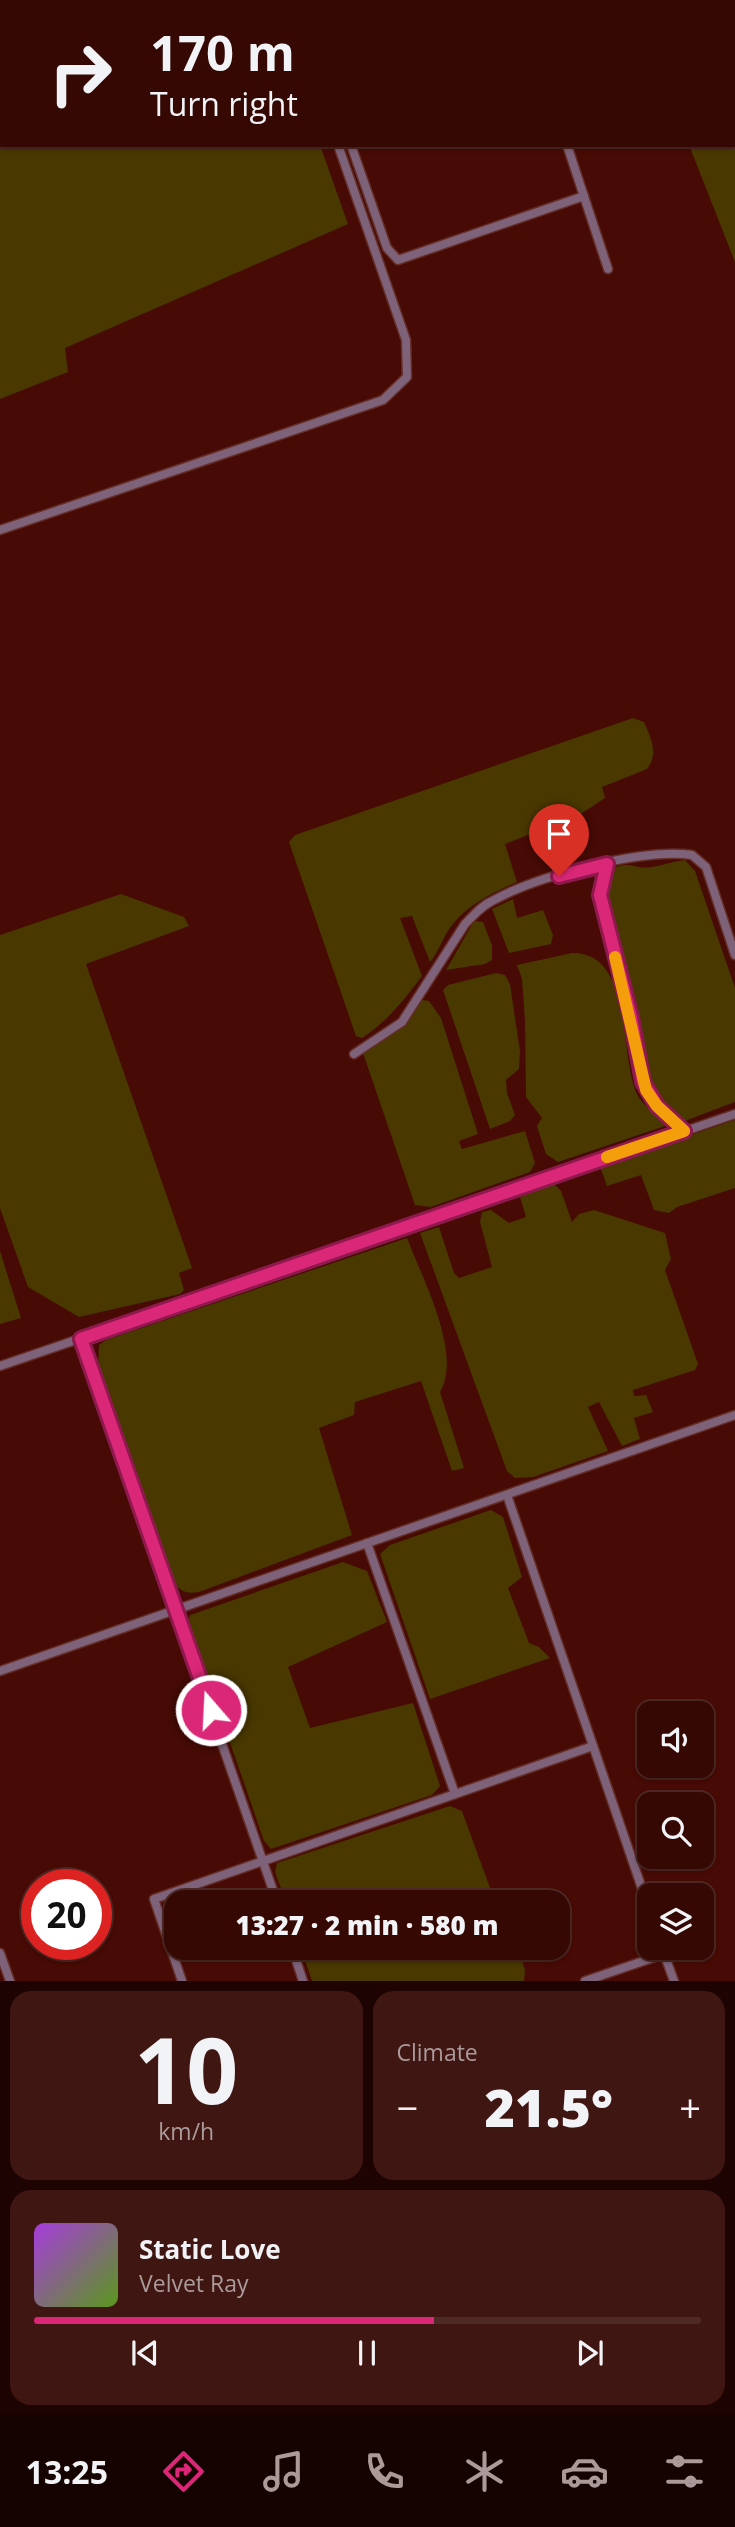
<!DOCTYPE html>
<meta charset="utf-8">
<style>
:root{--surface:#350803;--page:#401612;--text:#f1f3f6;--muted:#aa9a9a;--line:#4f2925;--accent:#db2777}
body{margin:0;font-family:"Open Sans",sans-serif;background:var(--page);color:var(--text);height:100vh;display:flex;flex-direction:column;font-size:26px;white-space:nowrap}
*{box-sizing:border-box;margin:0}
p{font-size:23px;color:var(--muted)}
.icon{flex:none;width:38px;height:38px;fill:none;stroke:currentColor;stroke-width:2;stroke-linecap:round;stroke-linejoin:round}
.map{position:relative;height:1981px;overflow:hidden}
.details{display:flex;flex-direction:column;gap:10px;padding:10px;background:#1d0402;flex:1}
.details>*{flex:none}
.top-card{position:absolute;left:0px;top:0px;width:735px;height:147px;box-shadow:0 2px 5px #0004,0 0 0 2px var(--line);background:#350803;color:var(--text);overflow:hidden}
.buttons{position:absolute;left:637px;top:1701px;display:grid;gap:14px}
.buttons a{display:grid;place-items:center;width:77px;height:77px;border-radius:14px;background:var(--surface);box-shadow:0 2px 5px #0004,0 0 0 2px var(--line);font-size:35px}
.speed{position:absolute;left:21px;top:1869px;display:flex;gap:14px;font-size:35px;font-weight:700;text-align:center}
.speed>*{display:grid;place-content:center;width:91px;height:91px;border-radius:50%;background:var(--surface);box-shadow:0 2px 5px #0004,0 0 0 2px var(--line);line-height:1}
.speed .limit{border:10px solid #d22;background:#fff;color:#111}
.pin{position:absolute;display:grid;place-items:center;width:60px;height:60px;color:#fff;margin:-72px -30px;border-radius:50% 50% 50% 0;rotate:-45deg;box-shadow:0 0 7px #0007}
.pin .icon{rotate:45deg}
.me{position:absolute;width:77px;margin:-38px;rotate:341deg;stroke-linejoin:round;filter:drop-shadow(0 0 5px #0008)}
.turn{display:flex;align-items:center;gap:24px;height:147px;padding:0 35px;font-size:32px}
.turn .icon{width:91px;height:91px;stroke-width:2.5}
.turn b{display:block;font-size:49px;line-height:60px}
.big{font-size:52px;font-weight:800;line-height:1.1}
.details .card{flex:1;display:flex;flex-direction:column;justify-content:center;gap:10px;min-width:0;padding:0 24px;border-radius:21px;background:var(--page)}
.details .dial{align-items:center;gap:0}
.dial b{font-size:91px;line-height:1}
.song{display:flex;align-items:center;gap:21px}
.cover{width:84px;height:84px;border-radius:10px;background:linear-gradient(135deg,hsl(280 70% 55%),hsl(90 70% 35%))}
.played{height:7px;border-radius:4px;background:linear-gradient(90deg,var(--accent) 60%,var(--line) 60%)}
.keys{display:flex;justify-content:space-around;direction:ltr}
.heat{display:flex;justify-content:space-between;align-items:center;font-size:38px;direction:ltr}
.details .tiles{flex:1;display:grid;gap:10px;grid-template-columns:1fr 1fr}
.card:last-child{grid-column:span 2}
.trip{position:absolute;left:164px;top:1890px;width:406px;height:70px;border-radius:21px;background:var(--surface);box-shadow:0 2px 5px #0004,0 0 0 2px var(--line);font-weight:800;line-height:70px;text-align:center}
.tabs{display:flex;height:112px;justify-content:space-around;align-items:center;background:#150301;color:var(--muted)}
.tabs .icon{width:49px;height:49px}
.tabs .current{color:var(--accent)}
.tabs b{font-size:32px;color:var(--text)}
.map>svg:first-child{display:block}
.green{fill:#493800}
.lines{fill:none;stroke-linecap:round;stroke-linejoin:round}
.service-casing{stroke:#642d27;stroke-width:11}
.service{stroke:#7e627a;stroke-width:8}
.route-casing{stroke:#8e194d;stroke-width:18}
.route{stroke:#db2777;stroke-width:12}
.slow{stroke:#f59e0b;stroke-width:12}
</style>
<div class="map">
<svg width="735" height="1981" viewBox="0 0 735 1981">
<rect width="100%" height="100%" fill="#470a04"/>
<g class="green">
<polygon points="0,0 270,0 2,2 2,145 320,145 348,224 65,348 68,372 0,399"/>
<polygon points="635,0 735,0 735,262 689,145 733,145 733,2"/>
<path d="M633,718L644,722C651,738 659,754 647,769L602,787L605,798L579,815L505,844L517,882C494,892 469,904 453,924C443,935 440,951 430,962L412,916L400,918L422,976C404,1000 388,1021 362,1038L356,1036L289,842L295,835Z"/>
<path d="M685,860L695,871L735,988V1102L682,1122L663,1107L651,1092L644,1075L629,989L603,891L609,870C631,859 634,870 652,867C663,865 674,861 685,860Z"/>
<polygon points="121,894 184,917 189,926 86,964 192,1268 179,1273 184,1290 180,1294 79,1317 28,1287 0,1208 0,935"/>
<polygon points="513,899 517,918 543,910 553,935 551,944 509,953 492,909"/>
<polygon points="474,921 483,922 492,945 492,960 485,964 446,970"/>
<path d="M572,953C634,952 619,1056 637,1094C643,1107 659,1115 668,1125L558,1162L546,1154L537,1126L542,1118L526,1097L525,1021L522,979L517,965Z"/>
<polygon points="496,973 505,975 510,984 520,1051 519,1069 506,1080 507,1093 515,1115 510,1121 490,1129 443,990 448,985"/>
<polygon points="422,1000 429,1001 441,1018 478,1134 459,1141 462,1149 525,1131 535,1163 530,1172 431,1207 415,1205 363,1053 406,1023"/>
<polygon points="735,1120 735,1188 677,1207 669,1213 654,1210 641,1175 607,1186 600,1166"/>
<polygon points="554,1184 561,1191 572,1222 579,1214 594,1210 665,1233 671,1259 665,1270 698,1364 695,1370 633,1390 634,1396 646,1395 653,1412 634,1418 640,1439 622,1446 599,1402 588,1407 608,1451 533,1477 515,1478 507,1471 420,1233 439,1227 454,1273 459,1278 492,1267 480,1222 482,1212 491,1210 509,1223 526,1217 520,1197"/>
<path d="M407,1238C422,1278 463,1354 440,1392L464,1468L452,1471L421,1381L355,1402L354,1415L319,1428L352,1535L199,1592C186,1594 181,1592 173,1582L98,1367L99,1345L106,1340Z"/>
<polygon points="0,1251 21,1318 0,1324"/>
<polygon points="491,1510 503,1517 522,1577 508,1588 529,1643 539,1647 550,1658 430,1699 380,1554 390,1545"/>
<polygon points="343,1562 367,1571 387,1622 288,1667 310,1728 413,1703 440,1786 432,1795 271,1849 264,1841 188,1621 190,1615"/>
<polygon points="450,1806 462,1811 490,1888 451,1902 286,1902 275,1872 277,1863"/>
<polygon points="301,1948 518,1948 525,1970 524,1981 312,1981"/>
</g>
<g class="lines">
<defs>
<g id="service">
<polyline points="288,0 289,2"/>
<polyline points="302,0 303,2"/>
<polyline points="518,0 519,2"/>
<polyline points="327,2 332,0"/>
<polyline points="431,2 435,0"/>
<polyline points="351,145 387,248 398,260 584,196"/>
<polyline points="567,145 608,269"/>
<polyline points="0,530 383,400 407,377 406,340 338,145"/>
<polyline points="607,864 600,895 631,1017 643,1082 657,1106 684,1131"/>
<path d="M354,1054L402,1022L465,924C474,915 482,905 494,900C538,876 642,848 692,855L706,867L735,955"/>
<polyline points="81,1339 277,1902"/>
<polyline points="0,1366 735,1114"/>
<polyline points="507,1495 649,1909"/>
<polyline points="367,1543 455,1794"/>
<polyline points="0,1671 735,1415"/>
<polyline points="292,1948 303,1981"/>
<polyline points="662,1948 674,1981"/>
<polyline points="0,1953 10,1981"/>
<polyline points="182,1981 154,1899 593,1746"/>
<polyline points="585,1981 664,1954"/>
</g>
</defs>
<use href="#service" class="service-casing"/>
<use href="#service" class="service"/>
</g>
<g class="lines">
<defs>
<polyline id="route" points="211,1710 81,1339 684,1131 657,1106 643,1082 631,1017 600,895 607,864 559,876"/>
</defs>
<use href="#route" class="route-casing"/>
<use href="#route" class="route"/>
<polyline class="slow" points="607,1157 684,1131 657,1106 646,1090 615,957"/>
</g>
</svg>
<div class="buttons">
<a><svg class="icon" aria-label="sound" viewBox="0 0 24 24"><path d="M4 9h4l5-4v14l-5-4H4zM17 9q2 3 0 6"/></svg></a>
<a><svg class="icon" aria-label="search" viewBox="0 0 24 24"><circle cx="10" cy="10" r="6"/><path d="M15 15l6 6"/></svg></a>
<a><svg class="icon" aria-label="layers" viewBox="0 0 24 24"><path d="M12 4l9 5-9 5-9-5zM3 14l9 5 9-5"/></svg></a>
</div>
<div class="speed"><div class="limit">20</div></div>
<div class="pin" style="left:559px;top:876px;background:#d93025"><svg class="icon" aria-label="arrive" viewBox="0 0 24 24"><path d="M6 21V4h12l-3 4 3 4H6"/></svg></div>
<svg class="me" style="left:211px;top:1710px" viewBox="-20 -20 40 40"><circle r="17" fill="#db2777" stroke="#fff" stroke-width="3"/><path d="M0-11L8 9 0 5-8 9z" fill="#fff"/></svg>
<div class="trip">13:27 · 2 min · 580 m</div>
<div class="top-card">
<div class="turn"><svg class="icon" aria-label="right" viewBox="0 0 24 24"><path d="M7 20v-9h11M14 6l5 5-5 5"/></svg><div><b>170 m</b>Turn right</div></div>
</div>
</div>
<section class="details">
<div class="tiles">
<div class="card dial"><b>10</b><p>km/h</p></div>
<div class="card"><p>Climate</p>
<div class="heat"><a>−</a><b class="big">21.5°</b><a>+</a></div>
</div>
<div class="card">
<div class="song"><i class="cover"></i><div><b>Static Love</b><p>Velvet Ray</p></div></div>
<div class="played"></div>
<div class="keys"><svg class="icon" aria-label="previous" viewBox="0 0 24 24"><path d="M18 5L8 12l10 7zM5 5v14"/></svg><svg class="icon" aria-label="pause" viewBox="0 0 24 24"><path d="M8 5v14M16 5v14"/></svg><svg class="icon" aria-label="next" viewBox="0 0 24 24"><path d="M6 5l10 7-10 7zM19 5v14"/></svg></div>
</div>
</div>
</section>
<nav class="tabs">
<b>13:25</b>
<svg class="icon current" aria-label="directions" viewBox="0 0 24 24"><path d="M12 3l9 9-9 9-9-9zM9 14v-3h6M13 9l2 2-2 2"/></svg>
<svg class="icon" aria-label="music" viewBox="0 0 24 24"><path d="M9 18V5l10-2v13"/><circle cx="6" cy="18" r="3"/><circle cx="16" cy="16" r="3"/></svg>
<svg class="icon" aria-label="phone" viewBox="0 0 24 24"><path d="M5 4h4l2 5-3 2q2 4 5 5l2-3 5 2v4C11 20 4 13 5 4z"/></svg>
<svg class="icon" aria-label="climate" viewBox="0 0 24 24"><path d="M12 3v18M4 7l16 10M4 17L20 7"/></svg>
<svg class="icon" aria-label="car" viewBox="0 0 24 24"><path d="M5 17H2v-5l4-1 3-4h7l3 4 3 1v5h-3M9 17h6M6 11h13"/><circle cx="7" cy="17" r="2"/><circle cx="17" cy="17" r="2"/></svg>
<svg class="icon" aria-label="filters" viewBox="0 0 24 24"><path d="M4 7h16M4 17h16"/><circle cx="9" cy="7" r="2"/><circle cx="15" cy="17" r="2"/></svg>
</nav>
